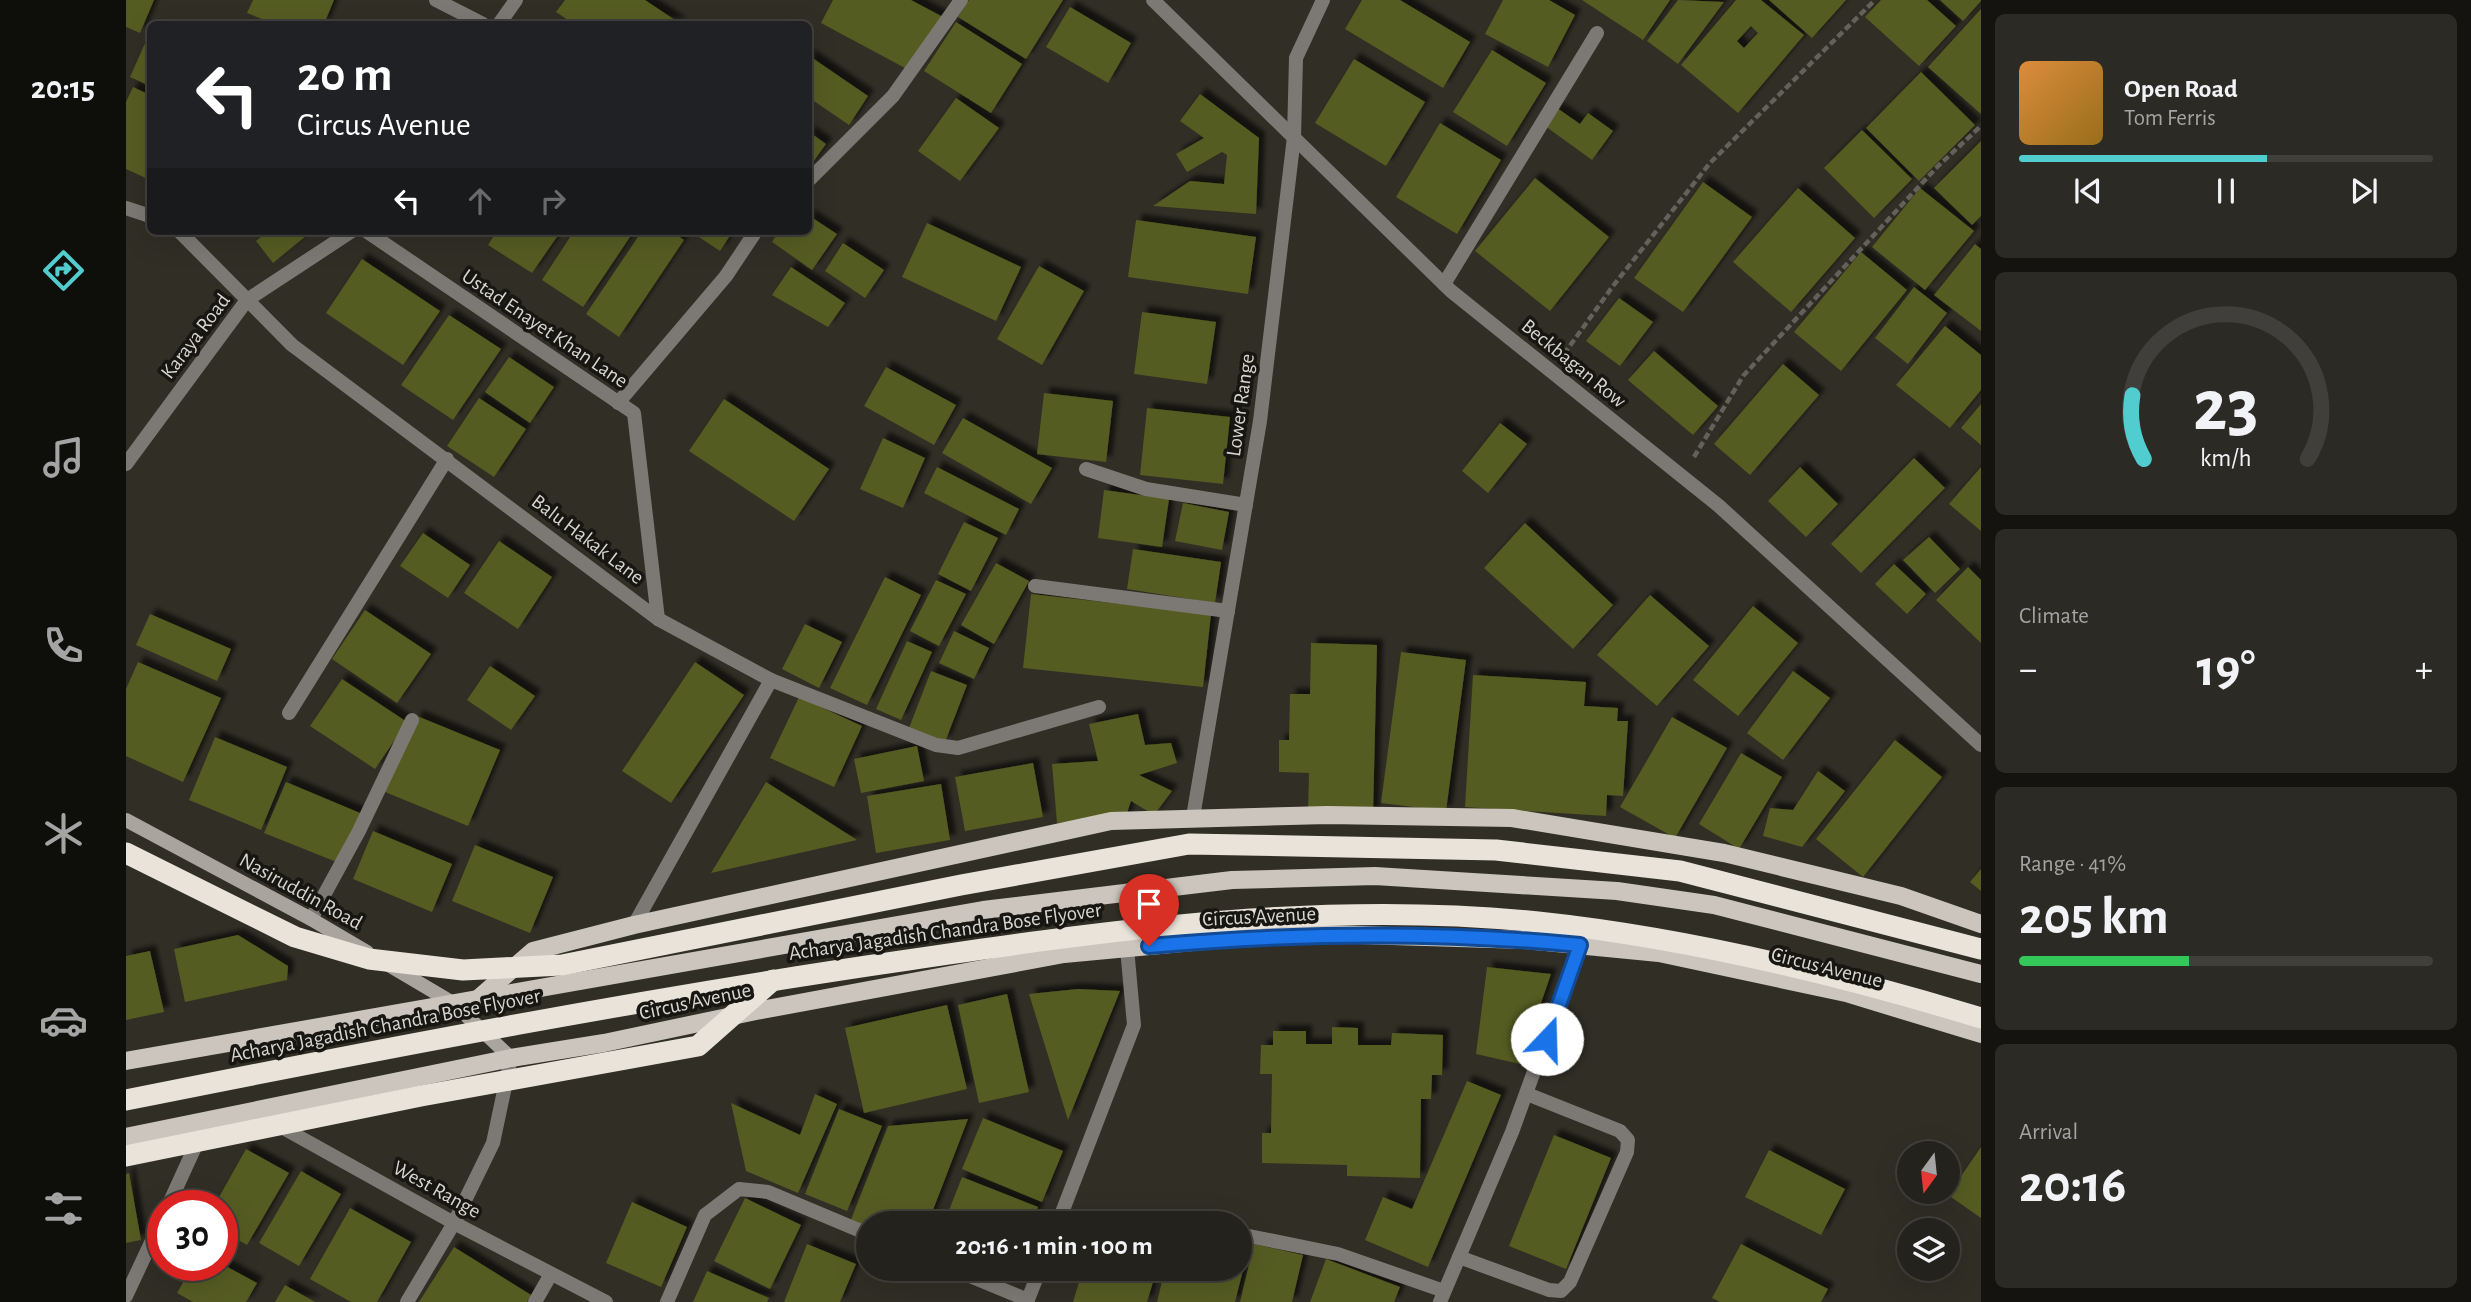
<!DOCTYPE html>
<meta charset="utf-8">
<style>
:root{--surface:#24221c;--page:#2c2a25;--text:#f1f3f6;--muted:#a3a4a3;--line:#413f3b;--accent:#52cdcf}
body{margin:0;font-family:"Alegreya Sans",sans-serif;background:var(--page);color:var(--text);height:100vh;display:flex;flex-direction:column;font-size:26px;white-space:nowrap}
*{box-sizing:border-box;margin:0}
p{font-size:23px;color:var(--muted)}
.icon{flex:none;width:38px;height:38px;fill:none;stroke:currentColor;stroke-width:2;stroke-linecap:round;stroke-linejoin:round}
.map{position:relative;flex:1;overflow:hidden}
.details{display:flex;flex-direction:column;gap:14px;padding:14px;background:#14130f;width:490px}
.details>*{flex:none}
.guide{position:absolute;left:21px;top:21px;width:665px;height:214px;border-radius:10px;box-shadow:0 7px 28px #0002,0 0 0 2px var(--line);background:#202124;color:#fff;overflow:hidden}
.needle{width:46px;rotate:195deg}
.fabs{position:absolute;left:1771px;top:1141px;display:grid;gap:14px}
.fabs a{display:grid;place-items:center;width:63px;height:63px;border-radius:50%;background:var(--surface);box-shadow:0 7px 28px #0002,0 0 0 2px var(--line);font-size:35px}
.speed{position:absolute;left:21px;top:1190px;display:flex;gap:14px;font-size:35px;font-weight:700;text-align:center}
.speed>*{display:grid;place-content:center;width:91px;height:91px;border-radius:50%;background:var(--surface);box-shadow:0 7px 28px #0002,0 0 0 2px var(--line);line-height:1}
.speed .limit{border:10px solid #d22;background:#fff;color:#111}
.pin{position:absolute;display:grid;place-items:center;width:60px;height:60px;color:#fff;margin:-72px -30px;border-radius:50% 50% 50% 0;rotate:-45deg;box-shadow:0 0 7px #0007}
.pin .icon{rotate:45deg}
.me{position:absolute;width:77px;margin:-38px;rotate:21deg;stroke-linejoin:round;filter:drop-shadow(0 0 5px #0008)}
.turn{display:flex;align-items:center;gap:24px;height:147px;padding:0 35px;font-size:32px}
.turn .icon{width:91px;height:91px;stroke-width:2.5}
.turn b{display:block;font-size:49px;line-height:60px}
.lanes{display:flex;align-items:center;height:66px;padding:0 35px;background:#0003;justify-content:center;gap:35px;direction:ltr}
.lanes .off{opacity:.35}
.big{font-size:52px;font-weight:700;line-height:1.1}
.details .widget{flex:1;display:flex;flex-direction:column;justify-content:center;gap:10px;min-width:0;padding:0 24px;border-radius:10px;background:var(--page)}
.details .dial{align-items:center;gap:0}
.dial svg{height:182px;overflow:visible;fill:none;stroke:var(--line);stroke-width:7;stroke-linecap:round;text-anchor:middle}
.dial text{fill:var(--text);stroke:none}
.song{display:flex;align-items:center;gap:21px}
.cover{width:84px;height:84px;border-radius:10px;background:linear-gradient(135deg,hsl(30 70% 55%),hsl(40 70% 35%))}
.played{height:7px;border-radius:4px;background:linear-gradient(90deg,var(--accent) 60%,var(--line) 60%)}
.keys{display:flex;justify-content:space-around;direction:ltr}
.heat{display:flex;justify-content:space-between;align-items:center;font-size:38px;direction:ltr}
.charge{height:10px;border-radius:5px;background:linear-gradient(90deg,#34c759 41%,var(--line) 0)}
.trip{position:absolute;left:730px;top:1211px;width:396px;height:70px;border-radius:35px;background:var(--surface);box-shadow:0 7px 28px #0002,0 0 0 2px var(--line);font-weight:700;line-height:70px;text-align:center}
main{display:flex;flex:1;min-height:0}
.dock{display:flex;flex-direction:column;width:126px;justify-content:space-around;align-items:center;background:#0e0e0b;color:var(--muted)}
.dock .icon{width:49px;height:49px}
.dock .active{color:var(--accent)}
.dock b{font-size:32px;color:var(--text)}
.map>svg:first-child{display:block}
.building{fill:#555b20;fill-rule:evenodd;filter:url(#shadow)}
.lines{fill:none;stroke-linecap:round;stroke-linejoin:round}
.path{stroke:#63625a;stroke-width:4.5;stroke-dasharray:7 3.5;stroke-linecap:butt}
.service{stroke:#7c7975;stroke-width:14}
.minor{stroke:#7c7975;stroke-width:14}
.tertiary{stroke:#7c7975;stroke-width:14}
.secondary{stroke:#a9a49e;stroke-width:14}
.primary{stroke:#cbc5bd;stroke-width:18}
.motorway{stroke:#eae3da;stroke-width:21}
.route-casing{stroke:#114b97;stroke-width:18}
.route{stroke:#1a73e8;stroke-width:12}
.labels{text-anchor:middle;stroke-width:7;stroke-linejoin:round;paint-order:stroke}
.street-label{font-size:21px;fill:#d6d5cf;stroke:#171612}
</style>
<main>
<nav class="dock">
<b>20:15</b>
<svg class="icon active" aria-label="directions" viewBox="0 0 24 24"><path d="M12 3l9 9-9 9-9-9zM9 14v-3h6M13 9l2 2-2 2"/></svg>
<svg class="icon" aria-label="music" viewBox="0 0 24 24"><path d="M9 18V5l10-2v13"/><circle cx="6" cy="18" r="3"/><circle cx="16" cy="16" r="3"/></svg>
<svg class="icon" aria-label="phone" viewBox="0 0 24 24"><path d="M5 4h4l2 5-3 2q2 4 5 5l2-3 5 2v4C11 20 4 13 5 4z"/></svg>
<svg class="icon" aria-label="climate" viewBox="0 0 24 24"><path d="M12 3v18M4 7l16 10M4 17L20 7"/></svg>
<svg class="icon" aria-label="car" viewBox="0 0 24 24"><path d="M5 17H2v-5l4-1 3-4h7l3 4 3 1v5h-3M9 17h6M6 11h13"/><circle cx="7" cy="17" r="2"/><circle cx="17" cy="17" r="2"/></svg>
<svg class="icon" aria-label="filters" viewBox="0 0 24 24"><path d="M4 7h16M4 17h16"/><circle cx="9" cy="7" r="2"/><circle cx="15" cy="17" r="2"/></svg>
</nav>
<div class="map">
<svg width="1855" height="1302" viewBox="0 0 1855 1302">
<defs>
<filter id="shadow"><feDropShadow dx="6" dy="-6" stdDeviation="2" flood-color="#0009"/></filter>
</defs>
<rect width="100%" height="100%" fill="#302e25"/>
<g class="building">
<polygon points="0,0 28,0 14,33 0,27"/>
<polygon points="127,0 208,0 198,24 148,24 121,13"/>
<polygon points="439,0 519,0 555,24 448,24 430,12"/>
<polygon points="707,0 785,0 817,17 779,68 695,23"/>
<polygon points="843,0 937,0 900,59 832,17"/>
<polygon points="1236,0 1274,0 1344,42 1317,88 1219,29"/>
<polygon points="1377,0 1423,0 1449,15 1422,67 1359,34"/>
<polygon points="1456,0 1544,0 1517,40"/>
<polygon points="1552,0 1598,2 1552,64 1521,41"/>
<path d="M1610,0H1635L1678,35L1612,113L1555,65ZM1625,26L1632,33L1618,48L1611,41Z"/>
<polygon points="1643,0 1720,0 1686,38"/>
<polygon points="1755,0 1801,0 1830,26 1793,66 1739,17"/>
<polygon points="1814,0 1855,0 1855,1 1837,21"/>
<polygon points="944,7 1005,43 982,83 920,47"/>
<polygon points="1855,9 1855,114 1802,67"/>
<polygon points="830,22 896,64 865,113 798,71"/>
<polygon points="24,32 24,86 4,77"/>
<polygon points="1366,50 1420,83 1381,146 1327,112"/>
<polygon points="682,55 742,96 723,125 682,97"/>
<polygon points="1228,59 1299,102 1260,166 1189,123"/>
<polygon points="1795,72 1849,125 1793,181 1740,128"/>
<polygon points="7,87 24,95 24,180 0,169 0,102"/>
<polygon points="1074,94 1133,138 1130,214 1027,206 1064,181 1098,184 1101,155 1096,152 1061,172 1050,154 1078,138 1054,121"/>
<polygon points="830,98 873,128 834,181 792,151"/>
<polygon points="1431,108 1454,124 1462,113 1487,131 1466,160 1419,126"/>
<polygon points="1314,123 1375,160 1331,234 1270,197"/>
<polygon points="1736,130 1786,179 1748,218 1698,168"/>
<polygon points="682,131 700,144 682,169"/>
<polygon points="1855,141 1855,216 1846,225 1808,188"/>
<polygon points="1409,178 1483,237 1424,311 1349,251"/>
<polygon points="1577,182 1626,217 1557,312 1508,278"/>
<polygon points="1672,188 1729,238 1665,312 1607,262"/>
<polygon points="1794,188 1848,231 1799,290 1746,247"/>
<polygon points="682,215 711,234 686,270 646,242 653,231 682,231"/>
<polygon points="1010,220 1130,237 1122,294 1002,277"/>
<polygon points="801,223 895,267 870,321 776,277"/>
<polygon points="142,231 186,231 147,263 130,241"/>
<polygon points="371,231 435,231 406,273 362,245"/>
<polygon points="448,231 508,231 457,307 416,280"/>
<polygon points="516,231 545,231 558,240 493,337 460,314"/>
<polygon points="564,231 607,231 594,251"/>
<polygon points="717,243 758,270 739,298 699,271"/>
<polygon points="1849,244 1855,249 1855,331 1808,295"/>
<polygon points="1735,252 1781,290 1715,371 1668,332"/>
<polygon points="236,259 314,311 277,365 200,313"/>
<polygon points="913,266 958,291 916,365 871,339"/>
<polygon points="665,267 719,303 702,327 646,295"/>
<polygon points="1788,287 1821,313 1782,364 1749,338"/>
<polygon points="1493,298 1527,322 1494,366 1460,341"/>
<polygon points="1016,312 1090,322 1081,384 1008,374"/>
<polygon points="323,315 375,349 327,420 275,385"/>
<polygon points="1819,326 1855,355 1855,390 1824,428 1770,385"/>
<polygon points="1528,351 1592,406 1567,435 1502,380"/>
<polygon points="383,357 428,387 404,423 359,392"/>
<polygon points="1657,364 1693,395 1624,475 1588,444"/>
<polygon points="760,367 830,405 808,445 738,406"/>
<polygon points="918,393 987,401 980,462 911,454"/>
<polygon points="353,398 400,429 368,477 321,446"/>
<polygon points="598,399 703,469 668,521 563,451"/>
<polygon points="1855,404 1855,445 1835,428"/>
<polygon points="1021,408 1104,417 1097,484 1014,475"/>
<polygon points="837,418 926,468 905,504 816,453"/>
<polygon points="1374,423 1401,444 1362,493 1336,471"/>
<polygon points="757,438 799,458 777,508 734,489"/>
<polygon points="1788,458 1819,488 1735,573 1705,544"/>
<polygon points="811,467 893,509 880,535 798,493"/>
<polygon points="1674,467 1712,504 1680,537 1642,501"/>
<polygon points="1855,467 1855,531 1823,504"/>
<polygon points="978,490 1043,499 1036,547 972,538"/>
<polygon points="1057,503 1103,512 1096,550 1049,541"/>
<polygon points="838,522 872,538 845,591 812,574"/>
<polygon points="1399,523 1487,605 1447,649 1358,568"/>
<polygon points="297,533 344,565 322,598 274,566"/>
<polygon points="1803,537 1834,569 1809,593 1777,560"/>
<polygon points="373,541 426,577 392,629 338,593"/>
<polygon points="1007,549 1095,562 1089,603 1001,589"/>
<polygon points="870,563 903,581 868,644 835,625"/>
<polygon points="1768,564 1800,594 1781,614 1749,584"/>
<polygon points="1842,567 1855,580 1855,643 1810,600"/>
<polygon points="759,577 795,595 741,705 704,688"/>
<polygon points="810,580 840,594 813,646 784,631"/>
<polygon points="905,594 1085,614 1077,687 897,668"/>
<polygon points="1524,595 1583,646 1531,706 1471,655"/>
<polygon points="1627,606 1672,643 1612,716 1567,680"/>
<polygon points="239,610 305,654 271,703 206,659"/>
<polygon points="24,614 105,649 91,681 10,645"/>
<polygon points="679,624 716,642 693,688 656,669"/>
<polygon points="828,631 863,648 848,679 813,663"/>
<polygon points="781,641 806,652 775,720 750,709"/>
<polygon points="1185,643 1251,645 1247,815 1182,812 1183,773 1153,772 1153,740 1163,740 1164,694 1184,694"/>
<polygon points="1275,652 1340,660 1320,811 1255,803"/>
<polygon points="12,662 95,698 57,782 0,756 0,689"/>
<polygon points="569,662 618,695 545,803 496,771"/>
<polygon points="364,666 409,696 385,730 341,700"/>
<polygon points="805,671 841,685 819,742 783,728"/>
<polygon points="1667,671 1704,698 1657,760 1621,733"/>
<polygon points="1347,675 1460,682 1458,706 1492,708 1491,721 1502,721 1497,796 1481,795 1480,816 1339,807"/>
<polygon points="216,679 281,722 249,769 184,726"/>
<polygon points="673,697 736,726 708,787 644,758"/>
<polygon points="1012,714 1019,745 1045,743 1051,763 1013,775 1046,791 1028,815 1005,801 999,819 931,823 926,764 972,761 963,724"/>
<polygon points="291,716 374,750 342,826 259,792"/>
<polygon points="1546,717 1601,748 1549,838 1494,807"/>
<polygon points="89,737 161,767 135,830 63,800"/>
<polygon points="1769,740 1816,777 1737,877 1690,839"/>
<polygon points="791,746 798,781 735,793 728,759"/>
<polygon points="1615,753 1656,777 1613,849 1573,824"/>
<polygon points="907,763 917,817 839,831 829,777"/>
<polygon points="1692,771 1719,791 1676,847 1637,836 1644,808 1667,810"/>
<polygon points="160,782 234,813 213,863 138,833"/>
<polygon points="640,782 731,840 585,873"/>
<polygon points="815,784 824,840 750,853 741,796"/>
<polygon points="247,831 326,864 306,912 227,879"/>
<polygon points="349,845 427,877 404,933 326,901"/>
<polygon points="1855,869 1855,891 1844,882"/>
<polygon points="112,935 162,966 161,980 59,1002 48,949"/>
<polygon points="24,951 38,1012 0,1020 0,956"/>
<polygon points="1361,967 1425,974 1394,1064 1350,1054"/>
<polygon points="952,989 994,991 942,1120 903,994"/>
<polygon points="881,994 903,1092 853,1103 832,1005"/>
<polygon points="821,1005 841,1089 738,1113 719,1028"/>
<polygon points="1206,1027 1232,1028 1232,1045 1265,1045 1266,1033 1317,1035 1316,1075 1306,1075 1305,1099 1295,1099 1294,1178 1221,1176 1221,1165 1136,1163 1136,1133 1145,1133 1146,1074 1134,1074 1135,1045 1147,1045 1147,1031 1180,1031 1180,1044 1206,1044"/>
<polygon points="1341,1081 1375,1095 1302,1267 1239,1240 1257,1197 1286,1209"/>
<polygon points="689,1094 711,1104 672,1193 620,1171 605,1103 674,1135"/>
<polygon points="713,1109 756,1126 721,1211 679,1194"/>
<polygon points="857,1118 937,1151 916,1202 836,1169"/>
<polygon points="842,1119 802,1223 742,1223 742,1228 724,1222 762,1126"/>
<polygon points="1428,1135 1485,1158 1440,1269 1383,1246"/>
<polygon points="1855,1147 1855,1218 1822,1195"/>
<polygon points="120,1149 163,1173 121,1245 96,1231 96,1206 88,1206"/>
<polygon points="1643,1150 1719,1189 1695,1235 1619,1197"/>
<polygon points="175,1171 215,1194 173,1266 133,1243"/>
<polygon points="3,1173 15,1240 0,1243 0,1174"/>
<polygon points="836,1177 912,1207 906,1223 818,1223"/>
<polygon points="619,1198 675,1225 644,1289 588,1261"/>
<polygon points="506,1202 561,1227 535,1287 480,1263"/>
<polygon points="224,1208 285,1242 251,1302 225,1302 184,1279"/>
<polygon points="681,1244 730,1264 714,1302 658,1302"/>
<polygon points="1128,1244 1177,1255 1166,1302 1114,1302"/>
<polygon points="1615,1244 1702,1289 1695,1302 1594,1302 1586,1298"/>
<polygon points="328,1247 405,1295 401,1302 293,1302"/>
<polygon points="1113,1252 1121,1254 1109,1302 1031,1302 1039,1269 1113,1269"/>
<polygon points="1200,1259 1274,1287 1268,1302 1184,1302"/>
<polygon points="96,1264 131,1283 120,1302 67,1302 51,1293 67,1265"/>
<polygon points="957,1269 1031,1269 1021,1302 947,1302"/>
<polygon points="581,1271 643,1298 641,1302 567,1302"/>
<polygon points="159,1285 189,1302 149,1302"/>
</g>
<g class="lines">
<g class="path">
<polyline points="1438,354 1487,286 1584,163 1749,0"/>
<polyline points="1568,457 1617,376 1812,166 1855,126"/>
</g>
<g class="service">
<polyline points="1318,284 1471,33"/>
<polyline points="909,586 1102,611"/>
<polyline points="185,919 233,831 286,720"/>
<polyline points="1333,1257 1423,1290 1435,1291 1444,1282 1501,1152 1502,1140 1494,1131 1401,1094"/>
</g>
<g class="minor">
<polyline points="310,0 357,24"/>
<polyline points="1027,0 1325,291 1593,506 1855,745"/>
<polyline points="373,24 390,0"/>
<polyline points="682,181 767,96 835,0"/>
<polyline points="0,208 24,216"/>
<polyline points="53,231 166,345 532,619 645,680 508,925"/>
<polyline points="240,231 508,413 532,619"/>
<polyline points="492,403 600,276 630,231"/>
<polyline points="0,464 121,300 226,231"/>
<polyline points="960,469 1020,489 1120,505"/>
<polyline points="645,680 810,745 832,748 973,707"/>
<polyline points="163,713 321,459"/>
<polyline points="1067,817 1134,421 1168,137 1170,58 1197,0"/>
<polyline points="150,1124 328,1223 480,1302"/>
<polyline points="42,1206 74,1136"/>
<polyline points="932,1223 1008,1025 1001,948"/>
<polyline points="1113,1234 1212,1254 1318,1291"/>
<polyline points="827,1269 902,1300"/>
<polyline points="0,1296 37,1217"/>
<polyline points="409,1302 425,1274"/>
<polyline points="541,1302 579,1215 613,1189 642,1192 742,1234"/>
<polyline points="901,1302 914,1269"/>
<polyline points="1314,1302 1386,1132 1454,945"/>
</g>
<polyline class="tertiary" points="281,1302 328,1223 367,1143 385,1058"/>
<g class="secondary">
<polyline points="0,820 185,919 241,952"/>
<polyline points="261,964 327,1003 385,1058"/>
</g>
<g class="primary">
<polyline points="353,998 407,951 508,925 985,821 1201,815 1386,818 1598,853 1775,896 1855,924"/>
<polyline points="0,1061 857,910 1106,880 1249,876 1491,891 1588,905 1855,974"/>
<polyline points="0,1137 385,1058 478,1043 630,1011 938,954 1088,940 1200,934 1399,940 1533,953 1720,993 1855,1034"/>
</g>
<g class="motorway">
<polyline points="0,853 169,937 243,959 337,970 436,965 835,885 1063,844 1370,850 1554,871 1855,949"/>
<path d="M0,1100C260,1048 519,998 782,960C990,929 1201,900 1412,922C1563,938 1711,974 1855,1018"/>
<polyline points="0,1156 295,1096 572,1046 647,980"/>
</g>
</g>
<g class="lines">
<defs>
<path id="route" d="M1023,946C1166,933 1310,931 1454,945L1421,1039"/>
</defs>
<use href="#route" class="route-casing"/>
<use href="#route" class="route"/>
</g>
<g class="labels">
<g class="street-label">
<text transform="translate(419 328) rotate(34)" y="7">Ustad Enayet Khan Lane</text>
<text transform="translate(69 336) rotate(-53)" y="7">Karaya Road</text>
<text transform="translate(1448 363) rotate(39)" y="7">Beckbagan Row</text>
<text transform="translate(1114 405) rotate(-82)" y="7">Lower Range</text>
<text transform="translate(462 539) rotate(37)" y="7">Balu Hakak Lane</text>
<text transform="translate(175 891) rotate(29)" y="7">Nasiruddin Road</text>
<text transform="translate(1133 916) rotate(-3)" y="7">Circus Avenue</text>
<text transform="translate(819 931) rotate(-8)" y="7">Acharya Jagadish Chandra Bose Flyover</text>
<text transform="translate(1701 967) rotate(14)" y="7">Circus Avenue</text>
<text transform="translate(569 1001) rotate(-12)" y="7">Circus Avenue</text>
<text transform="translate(259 1025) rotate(-11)" y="7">Acharya Jagadish Chandra Bose Flyover</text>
<text transform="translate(311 1189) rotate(29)" y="7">West Range</text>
</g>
</g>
</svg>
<div class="fabs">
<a><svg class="needle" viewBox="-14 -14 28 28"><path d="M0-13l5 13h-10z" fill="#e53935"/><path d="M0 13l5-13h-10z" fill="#a3a4a3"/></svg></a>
<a><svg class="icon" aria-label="layers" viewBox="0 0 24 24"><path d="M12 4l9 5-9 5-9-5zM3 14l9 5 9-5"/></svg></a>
</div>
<div class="speed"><div class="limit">30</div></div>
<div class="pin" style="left:1023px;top:946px;background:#d93025"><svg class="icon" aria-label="arrive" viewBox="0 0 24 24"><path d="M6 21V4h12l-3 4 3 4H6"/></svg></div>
<svg class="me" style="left:1421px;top:1039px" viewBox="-20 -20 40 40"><circle r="19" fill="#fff"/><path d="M0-13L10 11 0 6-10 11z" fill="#1a73e8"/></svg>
<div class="trip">20:16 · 1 min · 100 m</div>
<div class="guide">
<div class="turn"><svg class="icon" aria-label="left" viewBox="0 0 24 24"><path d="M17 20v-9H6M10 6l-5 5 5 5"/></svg><div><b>20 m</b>Circus Avenue</div></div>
<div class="lanes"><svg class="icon" aria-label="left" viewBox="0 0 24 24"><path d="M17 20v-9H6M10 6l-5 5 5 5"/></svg><svg class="icon off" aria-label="ahead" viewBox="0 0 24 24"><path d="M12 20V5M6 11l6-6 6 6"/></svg><svg class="icon off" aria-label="right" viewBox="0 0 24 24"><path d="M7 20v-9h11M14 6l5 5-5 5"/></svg></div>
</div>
</div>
<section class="details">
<div class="widget">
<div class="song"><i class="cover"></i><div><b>Open Road</b><p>Tom Ferris</p></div></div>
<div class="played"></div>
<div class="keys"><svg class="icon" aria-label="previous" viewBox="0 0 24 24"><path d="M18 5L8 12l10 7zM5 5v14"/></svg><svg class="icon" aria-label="pause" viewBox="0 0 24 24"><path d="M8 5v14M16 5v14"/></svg><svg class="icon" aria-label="next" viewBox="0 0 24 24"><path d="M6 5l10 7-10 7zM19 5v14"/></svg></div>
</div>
<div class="widget dial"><svg viewBox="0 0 100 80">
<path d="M14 69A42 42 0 1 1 86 69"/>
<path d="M14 69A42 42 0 0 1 9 41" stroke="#52cdcf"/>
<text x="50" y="56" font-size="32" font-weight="700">23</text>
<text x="50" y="72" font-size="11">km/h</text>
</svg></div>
<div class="widget"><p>Climate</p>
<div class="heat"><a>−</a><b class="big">19°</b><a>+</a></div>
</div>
<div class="widget"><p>Range · 41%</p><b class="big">205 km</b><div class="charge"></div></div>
<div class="widget"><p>Arrival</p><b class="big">20:16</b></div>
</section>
</main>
